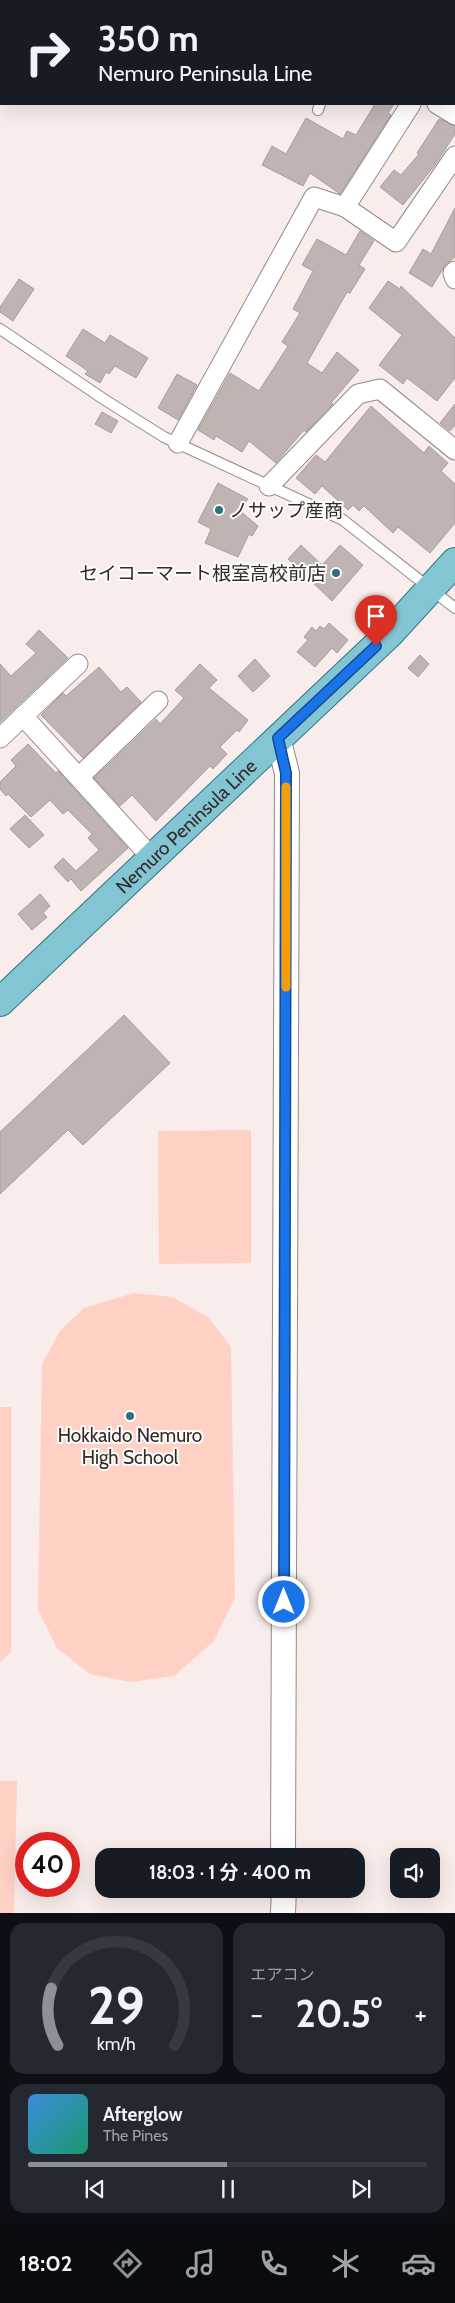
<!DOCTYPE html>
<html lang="ja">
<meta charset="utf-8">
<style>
:root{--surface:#171b24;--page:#242831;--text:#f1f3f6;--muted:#9ea1a6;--line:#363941;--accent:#8c9099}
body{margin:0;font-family:Cabin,"Noto Sans JP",sans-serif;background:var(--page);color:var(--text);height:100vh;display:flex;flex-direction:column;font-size:19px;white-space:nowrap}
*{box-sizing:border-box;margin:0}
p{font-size:16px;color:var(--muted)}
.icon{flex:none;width:28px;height:28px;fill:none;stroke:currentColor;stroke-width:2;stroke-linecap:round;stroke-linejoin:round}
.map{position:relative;height:1913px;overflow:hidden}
.details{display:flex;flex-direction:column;gap:10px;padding:10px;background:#0d0f14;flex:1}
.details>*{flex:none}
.hud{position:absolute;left:0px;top:0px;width:455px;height:105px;box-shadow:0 5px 20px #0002;background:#171b24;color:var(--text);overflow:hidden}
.buttons{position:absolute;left:390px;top:1848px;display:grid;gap:10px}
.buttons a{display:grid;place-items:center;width:50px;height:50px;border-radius:10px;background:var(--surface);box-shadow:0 5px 20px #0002;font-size:25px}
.speed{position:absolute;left:15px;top:1832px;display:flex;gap:10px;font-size:25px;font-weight:700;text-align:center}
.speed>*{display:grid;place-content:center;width:65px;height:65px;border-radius:50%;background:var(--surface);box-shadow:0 5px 20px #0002;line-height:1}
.speed .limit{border:8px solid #d22;background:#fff;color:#111}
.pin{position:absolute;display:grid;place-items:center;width:42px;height:42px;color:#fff;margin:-51px -21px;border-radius:50% 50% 50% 0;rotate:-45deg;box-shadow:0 0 5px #0007}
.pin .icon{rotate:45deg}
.me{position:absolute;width:55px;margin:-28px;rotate:0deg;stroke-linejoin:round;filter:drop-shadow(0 0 4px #0008)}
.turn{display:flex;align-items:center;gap:18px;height:105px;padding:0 15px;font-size:22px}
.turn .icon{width:65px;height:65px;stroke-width:2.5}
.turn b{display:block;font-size:35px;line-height:42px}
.big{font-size:38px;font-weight:700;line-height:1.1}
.details .card{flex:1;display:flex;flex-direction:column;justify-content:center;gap:8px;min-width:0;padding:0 18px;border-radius:15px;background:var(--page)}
.details .dial{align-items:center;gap:0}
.dial svg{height:130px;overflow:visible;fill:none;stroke:var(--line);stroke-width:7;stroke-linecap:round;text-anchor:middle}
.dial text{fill:var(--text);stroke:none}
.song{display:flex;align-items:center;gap:15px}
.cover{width:60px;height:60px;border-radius:8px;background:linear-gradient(135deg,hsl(210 70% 55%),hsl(160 70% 35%))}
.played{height:5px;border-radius:2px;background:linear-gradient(90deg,var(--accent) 50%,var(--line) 50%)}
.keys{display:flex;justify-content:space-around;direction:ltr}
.heat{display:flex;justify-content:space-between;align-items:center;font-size:28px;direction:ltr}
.details .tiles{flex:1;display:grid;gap:10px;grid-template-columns:1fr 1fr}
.card:last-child{grid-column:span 2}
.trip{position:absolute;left:95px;top:1848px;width:270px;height:50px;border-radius:15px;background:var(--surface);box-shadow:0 5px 20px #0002;font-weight:700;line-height:50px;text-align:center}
.tab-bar{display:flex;height:80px;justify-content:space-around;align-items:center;background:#090b0e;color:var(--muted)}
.tab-bar .icon{width:35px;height:35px}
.tab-bar .on{color:var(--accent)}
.tab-bar b{font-size:22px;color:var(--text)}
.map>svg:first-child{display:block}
.green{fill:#ffd1c5}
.building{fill:#bfb4b1;stroke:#a89e9b}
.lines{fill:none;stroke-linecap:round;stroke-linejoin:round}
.service-casing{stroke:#948a88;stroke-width:12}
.minor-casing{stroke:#948a88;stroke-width:21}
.tertiary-casing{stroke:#948a88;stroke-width:26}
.primary-casing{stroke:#327786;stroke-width:30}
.service{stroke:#fff;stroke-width:10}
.minor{stroke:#fff;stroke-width:19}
.tertiary{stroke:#fff;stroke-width:24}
.primary{stroke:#84c5d4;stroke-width:28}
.route-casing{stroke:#114b97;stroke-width:12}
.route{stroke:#1a73e8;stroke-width:9}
.slow{stroke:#f59e0b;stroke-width:9}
.poi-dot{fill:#2d7181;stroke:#fffcfc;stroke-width:2}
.labels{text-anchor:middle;stroke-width:4;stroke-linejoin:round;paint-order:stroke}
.poi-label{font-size:19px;fill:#312c2b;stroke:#fffcfc;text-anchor:start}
.street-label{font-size:19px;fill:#312c2b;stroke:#fffcfc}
</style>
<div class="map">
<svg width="455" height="1913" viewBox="0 0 455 1913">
<rect width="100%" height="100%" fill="#f8edea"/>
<g class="green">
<polygon points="251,1130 251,1263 159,1264 158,1131"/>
<polygon points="134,1293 172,1297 208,1317 231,1347 235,1597 214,1641 174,1676 131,1682 90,1674 57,1648 38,1609 42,1364 60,1331 84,1308"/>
<polygon points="0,1407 11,1407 11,1652 0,1662"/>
<polygon points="0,1781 17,1781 14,1913 0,1913"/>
</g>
<g class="building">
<polygon points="375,104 394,104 388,113 391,115 340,194 310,173 303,186 262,165 272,146 286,154 306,118 343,139 347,131 356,135"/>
<polygon points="439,119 455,126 455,134 435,165 403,205 380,187 394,170 401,175 419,154 417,153"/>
<polygon points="455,208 455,257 445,265 432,287 409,273 423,249 431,254"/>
<polygon points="360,231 374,241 359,265 365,269 350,293 347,292 307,363 322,373 337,352 359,370 331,403 333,404 306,432 304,430 276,463 249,441 242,452 216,436 214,440 198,430 230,373 259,391 288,346 282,342 300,313 293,309 313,271 302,265 317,239 346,255"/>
<polygon points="19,279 34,289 13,321 0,312 0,307"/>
<polygon points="388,281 400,289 401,286 455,338 455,378 437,401 407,378 403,384 379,365 402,335 369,308"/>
<polygon points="83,329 105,343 110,335 148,358 136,378 115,366 109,374 106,372 100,383 85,374 88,371 66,356"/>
<polygon points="177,374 197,385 178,420 158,408"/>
<polygon points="455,404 455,425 450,431 440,423"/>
<polygon points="371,406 424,453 429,446 448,463 441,471 455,484 455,523 430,553 398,527 393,533 364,506 359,511 353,505 348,510 322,486 315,494 296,478 316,455 325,462"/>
<polygon points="102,412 118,421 111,433 95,424"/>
<polygon points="218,483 248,499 239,510 258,526 252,536 249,534 238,557 205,543 211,529 198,522"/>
<polygon points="301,545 322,565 340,545 363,565 332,601 288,559"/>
<polygon points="329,623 348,640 337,653 332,648 315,667 297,652 308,640 304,637 312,627 316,631 320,626 324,629"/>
<polygon points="39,630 68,658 0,722 0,664 11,676 36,653 26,644"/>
<polygon points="420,655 429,664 418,677 408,668"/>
<polygon points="255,659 270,676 253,692 238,676"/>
<polygon points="200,664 217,680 209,688 248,720 239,732 237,730 220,747 227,754 213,769 210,766 156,821 132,795 120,806 94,778 156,719 160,724 184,698 175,690"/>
<polygon points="99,667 121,692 127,687 141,702 83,758 41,715 63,693 66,696"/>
<polygon points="28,744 56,773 58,771 128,848 81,891 71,879 68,882 54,867 63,858 76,871 99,850 88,838 92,834 68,810 63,814 50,800 31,817 8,794 6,796 0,789 0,782 16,766 11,760"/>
<polygon points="25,815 44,835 29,848 10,829"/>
<polygon points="40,894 50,906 43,913 47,917 32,930 18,914"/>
<polygon points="124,1015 170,1063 83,1145 68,1130 0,1194 0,1132"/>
</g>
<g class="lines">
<defs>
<g id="service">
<polyline points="276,1 276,0"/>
<polyline points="318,110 320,104"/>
<polyline points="0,329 105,400 164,437 343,520 455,608"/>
</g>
<g id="minor">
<polyline points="454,35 455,33"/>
<polyline points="437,104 455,115"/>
<polyline points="345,207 396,242 455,156"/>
<polyline points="455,271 453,273 455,279"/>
<polyline points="178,443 314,197 345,207 411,104"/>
<polyline points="269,486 358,394 380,389 455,450"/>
<polyline points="23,716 152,858"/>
<polyline points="0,738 78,664"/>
<polyline points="79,777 158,701"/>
</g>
<g id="tertiary">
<polyline points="278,738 287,773 283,1856"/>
<polyline points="283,1913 284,1889"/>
</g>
<g id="primary">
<path id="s1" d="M0,1002L390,633L455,562"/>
</g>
</defs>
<use href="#service" class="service-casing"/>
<use href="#minor" class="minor-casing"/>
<use href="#tertiary" class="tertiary-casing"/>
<use href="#primary" class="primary-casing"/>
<use href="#service" class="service"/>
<use href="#minor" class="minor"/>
<use href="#tertiary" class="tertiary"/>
<use href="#primary" class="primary"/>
</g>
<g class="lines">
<defs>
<polyline id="route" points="284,1602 286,773 278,738 376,646"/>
</defs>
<use href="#route" class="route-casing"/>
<use href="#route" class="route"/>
<polyline class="slow" points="286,987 286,787"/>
</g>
<g class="poi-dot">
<circle cx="219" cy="510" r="5"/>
<circle cx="336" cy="573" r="5"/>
<circle cx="130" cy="1416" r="5"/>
</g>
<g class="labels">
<g class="poi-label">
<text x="229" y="517">ノサップ産商</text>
<text x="326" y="580" text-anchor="end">セイコーマート根室高校前店</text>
<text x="130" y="1442" text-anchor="middle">Hokkaido Nemuro<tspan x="130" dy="22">High School</tspan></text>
</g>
<g class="street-label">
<text dy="7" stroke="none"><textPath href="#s1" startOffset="256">Nemuro Peninsula Line</textPath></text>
</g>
</g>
</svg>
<div class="buttons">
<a><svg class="icon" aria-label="sound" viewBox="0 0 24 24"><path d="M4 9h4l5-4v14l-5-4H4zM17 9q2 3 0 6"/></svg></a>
</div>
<div class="speed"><div class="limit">40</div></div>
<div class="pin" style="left:376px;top:646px;background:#d93025"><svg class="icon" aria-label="arrive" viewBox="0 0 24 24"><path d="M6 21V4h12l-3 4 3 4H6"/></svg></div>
<svg class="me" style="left:284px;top:1602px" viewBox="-20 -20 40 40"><circle r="17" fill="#1a73e8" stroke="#fff" stroke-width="3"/><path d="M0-11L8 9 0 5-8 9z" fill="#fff"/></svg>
<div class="trip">18:03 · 1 分 · 400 m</div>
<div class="hud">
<div class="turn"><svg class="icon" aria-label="right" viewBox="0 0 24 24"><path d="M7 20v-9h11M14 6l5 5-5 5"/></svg><div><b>350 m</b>Nemuro Peninsula Line</div></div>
</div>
</div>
<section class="details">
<div class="tiles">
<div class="card dial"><svg viewBox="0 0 100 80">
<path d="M14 69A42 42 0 1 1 86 69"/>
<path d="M14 69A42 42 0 0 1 10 34" stroke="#8c9099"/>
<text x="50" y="56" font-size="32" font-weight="700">29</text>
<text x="50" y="72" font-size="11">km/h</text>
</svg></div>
<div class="card"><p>エアコン</p>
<div class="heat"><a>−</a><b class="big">20.5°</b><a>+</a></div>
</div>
<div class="card">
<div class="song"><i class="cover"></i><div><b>Afterglow</b><p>The Pines</p></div></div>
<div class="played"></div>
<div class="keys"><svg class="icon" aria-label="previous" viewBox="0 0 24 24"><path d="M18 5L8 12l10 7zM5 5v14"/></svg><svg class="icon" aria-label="pause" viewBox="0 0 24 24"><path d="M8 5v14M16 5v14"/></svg><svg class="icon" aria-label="next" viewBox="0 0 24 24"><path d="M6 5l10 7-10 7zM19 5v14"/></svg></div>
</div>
</div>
</section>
<nav class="tab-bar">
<b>18:02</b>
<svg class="icon on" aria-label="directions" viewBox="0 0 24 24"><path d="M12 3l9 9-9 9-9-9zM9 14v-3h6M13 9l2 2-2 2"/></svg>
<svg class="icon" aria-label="music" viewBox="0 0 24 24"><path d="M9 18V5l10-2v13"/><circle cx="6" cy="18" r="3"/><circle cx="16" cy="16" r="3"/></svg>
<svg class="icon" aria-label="phone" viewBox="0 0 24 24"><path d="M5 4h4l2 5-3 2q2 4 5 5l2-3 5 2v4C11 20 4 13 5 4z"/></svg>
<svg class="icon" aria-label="climate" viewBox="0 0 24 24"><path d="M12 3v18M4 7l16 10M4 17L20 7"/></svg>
<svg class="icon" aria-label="car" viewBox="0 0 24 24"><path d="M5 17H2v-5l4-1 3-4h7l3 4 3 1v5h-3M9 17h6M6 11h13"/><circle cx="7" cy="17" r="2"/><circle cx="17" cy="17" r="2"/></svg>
</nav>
